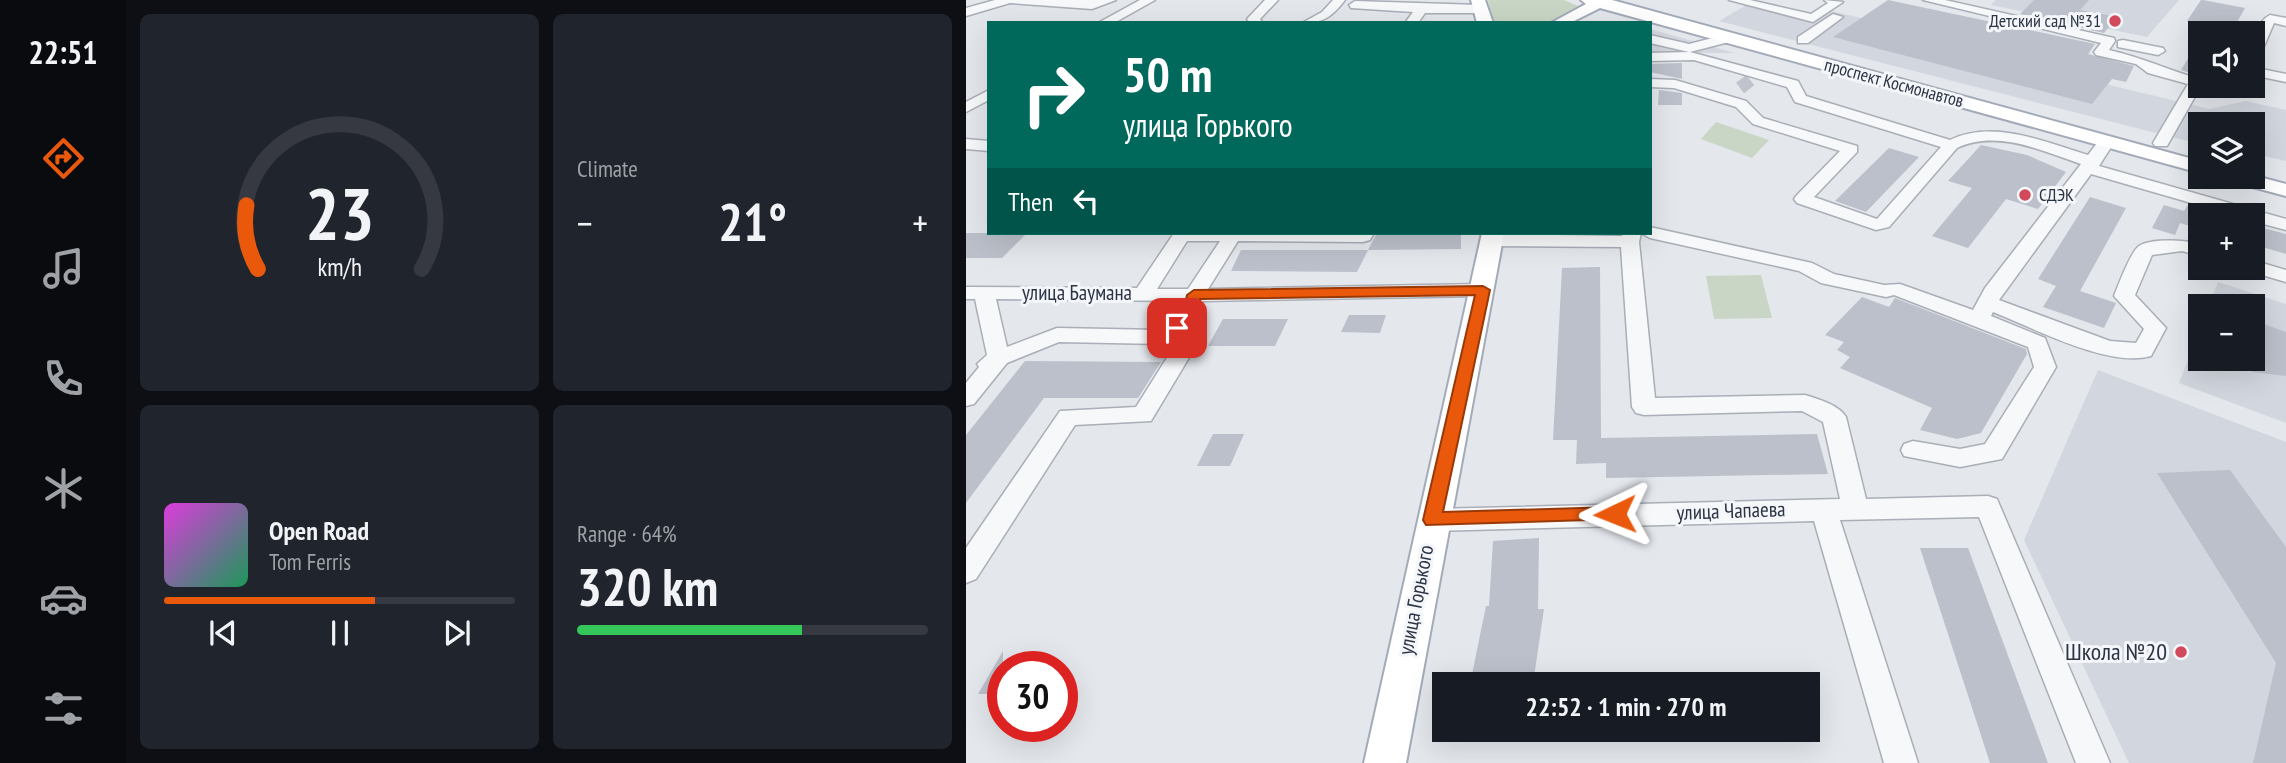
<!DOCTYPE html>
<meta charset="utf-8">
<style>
:root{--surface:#171b24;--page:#20242c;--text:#f1f3f6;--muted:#9ea1a6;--line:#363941;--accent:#ea580c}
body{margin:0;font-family:"PT Sans Narrow",sans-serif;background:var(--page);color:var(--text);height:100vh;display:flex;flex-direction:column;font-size:26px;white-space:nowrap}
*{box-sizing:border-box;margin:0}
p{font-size:23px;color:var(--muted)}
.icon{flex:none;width:38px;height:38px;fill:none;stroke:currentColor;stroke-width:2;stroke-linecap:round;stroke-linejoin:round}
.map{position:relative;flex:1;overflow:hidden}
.panel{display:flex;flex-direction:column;gap:14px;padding:14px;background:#0d0f14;width:840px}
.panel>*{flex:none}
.top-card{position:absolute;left:21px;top:21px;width:665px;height:214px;border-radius:0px;box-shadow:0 7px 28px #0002;background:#00695c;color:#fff;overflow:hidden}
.controls{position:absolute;left:1222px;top:21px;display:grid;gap:14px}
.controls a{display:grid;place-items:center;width:77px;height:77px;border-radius:0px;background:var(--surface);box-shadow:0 7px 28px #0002;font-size:35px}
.speed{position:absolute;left:21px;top:651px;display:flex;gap:14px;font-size:35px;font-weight:700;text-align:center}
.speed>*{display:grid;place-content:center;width:91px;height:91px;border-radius:50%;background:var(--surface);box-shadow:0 7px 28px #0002;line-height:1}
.speed .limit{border:10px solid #d22;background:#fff;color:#111}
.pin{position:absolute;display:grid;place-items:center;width:60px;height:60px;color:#fff;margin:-30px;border-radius:14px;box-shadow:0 4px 10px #0006}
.me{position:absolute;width:77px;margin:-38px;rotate:268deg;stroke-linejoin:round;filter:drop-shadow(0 0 5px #0008)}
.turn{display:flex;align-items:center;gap:24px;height:147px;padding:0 21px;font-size:32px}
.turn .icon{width:91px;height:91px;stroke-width:2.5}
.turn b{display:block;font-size:49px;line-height:60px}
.then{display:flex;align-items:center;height:66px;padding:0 21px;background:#0003;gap:14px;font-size:26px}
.big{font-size:52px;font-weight:700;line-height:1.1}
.panel .widget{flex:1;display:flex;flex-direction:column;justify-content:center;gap:10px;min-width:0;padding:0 24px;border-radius:10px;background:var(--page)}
.panel .dial{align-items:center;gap:0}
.dial svg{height:182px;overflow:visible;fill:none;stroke:var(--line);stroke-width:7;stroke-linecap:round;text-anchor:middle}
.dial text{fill:var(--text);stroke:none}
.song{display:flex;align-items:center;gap:21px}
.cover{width:84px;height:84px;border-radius:10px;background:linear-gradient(135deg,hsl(300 70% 55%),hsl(150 70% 35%))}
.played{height:7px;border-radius:4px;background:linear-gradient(90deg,var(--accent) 60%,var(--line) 60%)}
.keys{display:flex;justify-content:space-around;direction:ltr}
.heat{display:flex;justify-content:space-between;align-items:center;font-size:38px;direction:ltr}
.charge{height:10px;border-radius:5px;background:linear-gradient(90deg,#34c759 64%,var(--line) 0)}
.panel .tiles{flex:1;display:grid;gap:14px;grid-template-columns:repeat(2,1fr)}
.trip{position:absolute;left:466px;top:672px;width:388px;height:70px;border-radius:0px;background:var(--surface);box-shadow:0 7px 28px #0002;font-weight:700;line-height:70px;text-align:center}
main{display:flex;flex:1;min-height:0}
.tabs{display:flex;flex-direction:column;width:126px;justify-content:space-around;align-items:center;background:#090b0e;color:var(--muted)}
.tabs .icon{width:49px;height:49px}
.tabs .on{color:var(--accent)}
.tabs b{font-size:32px;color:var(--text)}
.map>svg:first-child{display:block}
.built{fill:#d2d6de}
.green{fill:#c9d6c5}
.building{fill:#bbc0ca}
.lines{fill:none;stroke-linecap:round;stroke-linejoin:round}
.minor-tunnel{stroke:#bfc3cb;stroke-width:13;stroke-dasharray:13 7;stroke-linecap:butt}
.minor-casing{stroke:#a9aeb7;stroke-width:3}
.major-casing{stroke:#a3abb8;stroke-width:4}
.minor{fill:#f7f8fa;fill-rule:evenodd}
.major{fill:#fff;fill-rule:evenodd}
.route{fill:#ea580c;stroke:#983908;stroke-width:2}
.poi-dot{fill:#d1495b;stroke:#f4f6f9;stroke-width:2.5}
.labels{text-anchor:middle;stroke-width:6;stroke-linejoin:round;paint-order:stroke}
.far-poi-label{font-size:18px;fill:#2b3445;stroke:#f4f6f9;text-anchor:end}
.far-street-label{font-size:18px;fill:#2b3445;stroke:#f4f6f9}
.street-label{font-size:21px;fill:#2b3445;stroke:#f4f6f9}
.near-poi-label{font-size:24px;fill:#2b3445;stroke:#f4f6f9;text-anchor:end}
</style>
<main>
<nav class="tabs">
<b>22:51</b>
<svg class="icon on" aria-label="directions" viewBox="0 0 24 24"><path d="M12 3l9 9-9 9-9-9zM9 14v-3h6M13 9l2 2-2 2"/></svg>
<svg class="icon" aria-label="music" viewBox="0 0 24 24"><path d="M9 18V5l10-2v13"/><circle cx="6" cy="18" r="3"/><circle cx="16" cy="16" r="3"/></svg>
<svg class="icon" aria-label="phone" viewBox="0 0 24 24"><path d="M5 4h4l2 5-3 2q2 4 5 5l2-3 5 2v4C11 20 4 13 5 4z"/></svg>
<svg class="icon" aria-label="climate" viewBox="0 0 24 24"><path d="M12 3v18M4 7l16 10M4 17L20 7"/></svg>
<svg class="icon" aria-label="car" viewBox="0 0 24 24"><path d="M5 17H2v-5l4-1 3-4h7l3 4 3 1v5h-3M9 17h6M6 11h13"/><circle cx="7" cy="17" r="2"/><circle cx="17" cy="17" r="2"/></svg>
<svg class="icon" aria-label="filters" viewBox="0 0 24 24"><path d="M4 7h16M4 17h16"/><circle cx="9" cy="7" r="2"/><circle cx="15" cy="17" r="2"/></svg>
</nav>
<section class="panel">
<div class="tiles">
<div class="widget dial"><svg viewBox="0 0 100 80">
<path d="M14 69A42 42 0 1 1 86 69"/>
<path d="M14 69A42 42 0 0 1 9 41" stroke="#ea580c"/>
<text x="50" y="56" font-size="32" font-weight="700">23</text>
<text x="50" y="72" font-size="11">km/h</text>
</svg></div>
<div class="widget"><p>Climate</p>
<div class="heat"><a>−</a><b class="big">21°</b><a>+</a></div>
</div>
<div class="widget">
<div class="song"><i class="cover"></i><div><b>Open Road</b><p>Tom Ferris</p></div></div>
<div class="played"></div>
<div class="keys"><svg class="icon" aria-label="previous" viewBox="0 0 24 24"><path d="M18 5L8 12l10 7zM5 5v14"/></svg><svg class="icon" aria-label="pause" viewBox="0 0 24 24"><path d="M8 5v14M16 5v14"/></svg><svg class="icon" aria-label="next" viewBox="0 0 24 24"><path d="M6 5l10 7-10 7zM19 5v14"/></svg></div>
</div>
<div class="widget"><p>Range · 64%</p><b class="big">320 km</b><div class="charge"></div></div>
</div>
</section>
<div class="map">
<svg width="1320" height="763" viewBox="0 0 1320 763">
<rect width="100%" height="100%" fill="#e4e7ec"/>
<g class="built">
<polygon points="1030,0 1213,0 1181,37 1025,5"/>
<polygon points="784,3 851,20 865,11 1103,67 1098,74 1243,109 1280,101 1320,110 1320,161 1286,153 1286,124 1234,124 1234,139 1228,138 1225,142 753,21"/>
<polygon points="684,29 769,53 684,53"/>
<polygon points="1252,282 1320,304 1320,423 1213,383 1234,330 1234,359 1286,359 1286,306 1243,306"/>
<polygon points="1132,370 1320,442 1320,763 1163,763 1058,540"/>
</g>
<g class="green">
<polygon points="522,0 598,0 612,6 581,23 528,23"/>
<polygon points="750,122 803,140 786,158 735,139"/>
<polygon points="795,275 806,318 748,319 740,276"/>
</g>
<g class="building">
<polygon points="922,0 1129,44 1122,54 1168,66 1160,82 1146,79 1126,104 867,37"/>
<polygon points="1068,0 1123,0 1114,10 1151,17 1138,33 1054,14"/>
<polygon points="1235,0 1237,0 1279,8 1265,33 1238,33 1242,26 1221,21"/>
<polygon points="1234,39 1234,76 1215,70"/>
<polygon points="716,63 716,79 684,72 684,64"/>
<polygon points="693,90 716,93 716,105 692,105"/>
<polygon points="1015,145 1061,155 1100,172 1072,209 1040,199 1002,248 966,236 1006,188 982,181"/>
<polygon points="923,148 953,157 900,212 869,201"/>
<polygon points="1124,197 1160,208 1114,291 1150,303 1138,328 1077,307 1090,286 1072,279"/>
<polygon points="1198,205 1218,211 1221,206 1234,210 1234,229 1214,223 1209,235 1186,228"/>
<polygon points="1286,225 1320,234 1320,254 1286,244"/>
<polygon points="0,233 61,233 36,258 0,258"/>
<polygon points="411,233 495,233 495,249 402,250"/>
<polygon points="275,250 402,250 391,272 265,271"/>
<polygon points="634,267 635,438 851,434 862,474 640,478 640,463 610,464 611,440 587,440 596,268"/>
<polygon points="896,297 923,307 929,298 1060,349 1061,354 1015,433 991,439 954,430 966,408 874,368 884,357 871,350 878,342 859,335"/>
<polygon points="383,315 420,315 414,333 375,332"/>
<polygon points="257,319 322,319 309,346 242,346"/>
<polygon points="1286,320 1320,332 1320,376 1286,372"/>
<polygon points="59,361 195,362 172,398 78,398 0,503 0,435"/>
<polygon points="247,434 278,434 264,466 231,466"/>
<polygon points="1264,470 1320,547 1320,763 1287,763 1310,663 1191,473"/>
<polygon points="573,538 572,609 578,609 567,684 504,684 520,606 523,606 527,541"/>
<polygon points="954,548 1002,548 1082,763 1024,763"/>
<polygon points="37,651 37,694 12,694"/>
</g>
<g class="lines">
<polyline class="minor-tunnel" points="774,88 787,78"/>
<defs>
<g id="minor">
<polygon points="29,0 150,0 126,9 44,3 0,16 0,8"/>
<polygon points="174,0 189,0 148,23 132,23"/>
<polygon points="299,0 312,0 294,19 297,23 284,23 281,19"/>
<path d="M367,0H379C366,17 357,23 336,23L356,12Z"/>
<polygon points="763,0 784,0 845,14 862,3 858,0 877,2 847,22"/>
<path d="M957,0H979L1148,38L1149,41L1143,50C1175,57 1202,70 1234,79L1235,86L1201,146H1189L1187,143L1222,84L1182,73L1170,64L1130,55L1128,52L1135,43Z"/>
<polygon points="389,1 513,5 519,9 513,13 459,13 452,23 439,23 447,12 385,8 383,5"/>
<polygon points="867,14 877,17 842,43 832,43 832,37"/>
<path d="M1304,15L1320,18V26L1308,23L1293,58L1286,62C1286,47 1289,22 1304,15Z"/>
<path d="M762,34L768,38L767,41L724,52L832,81L840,96L984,140C1028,119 1079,142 1122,155L1135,138H1147L1149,141L1133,166L1320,219V230L1286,221V215H1267L1125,174L1033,300L1144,341L1170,343L1178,329L1148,296C1152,286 1165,251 1173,246C1185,238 1220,240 1234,244V256L1216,251L1186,255L1169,295L1200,328L1185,356C1142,368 1068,328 1027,312L1025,316L1079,338L1090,367L1036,459L994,467L938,456L935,450L938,444L947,441L994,449L1019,444L1068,367L1062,347L928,295L920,297L855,283L833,271L684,238L675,233H684V227L846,263L868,274L918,285L934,284L1007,310L1019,288L1115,164C1076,151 1031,129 991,148L923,227L910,230L831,203L828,199L831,195L874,151L787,124L770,107L708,88L684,87V79L709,80L780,101L797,118L891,146V152L848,197L911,219L975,147L829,102L821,87L728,60L684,61V53L723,52L684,43V35L723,44Z"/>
<polygon points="1157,40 1197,48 1199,51 1192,55 1152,47 1152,41"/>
<polygon points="1286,67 1320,74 1320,82 1286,75"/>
<polygon points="23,90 23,100 0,112 0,102"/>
<polygon points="0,139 23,141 23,151 0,149"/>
<path d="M208,233H408L404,240L397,242L272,241L242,289L517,284L527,290L517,296L237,301L233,320L215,336L222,342L224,356L185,421L109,425L10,579L0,583V548L94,411L170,407L202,356L201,346L196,344L93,342L41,363L8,404L0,406V383L13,367L11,364L21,355L9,299H0V287L171,288ZM221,241H254L222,289H191ZM30,299L217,301L213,317L194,330L91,328L41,347Z"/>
<path d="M657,233H675L673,242L689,398L839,395C852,399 873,405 880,417L900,499L1022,496L1031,499L1144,763H1110L1013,517L874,520L952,763H918L848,521L466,531L457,528L453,520L457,512L466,509L874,499L857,422L836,411L678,415L670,413L666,407L655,247L526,246L517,240L526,234L656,236Z"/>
<polygon points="1286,260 1320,270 1320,282 1279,270 1278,268 1286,268"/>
</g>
<g id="major">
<polygon points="505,0 519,0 527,23 511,23"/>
<polygon points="615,0 646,0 1234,161 1234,173 634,8 604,23 585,23 620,4"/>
<polygon points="1286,175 1320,184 1320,196 1264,181 1261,177"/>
<polygon points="516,233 538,233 440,763 398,763"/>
</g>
</defs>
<use href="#minor" class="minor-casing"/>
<use href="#major" class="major-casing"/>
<use href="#minor" class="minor"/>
<use href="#major" class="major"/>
</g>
<polygon class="route" points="517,286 524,290 477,512 649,507 656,509 659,514 656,519 460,525 457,520 509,295 234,299 228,323 211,333 204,328 216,318 221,295 228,290"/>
<g class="poi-dot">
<circle cx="1149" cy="21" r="7"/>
<circle cx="1059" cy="195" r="7"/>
<circle cx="1215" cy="652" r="7"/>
</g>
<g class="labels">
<g class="far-poi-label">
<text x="1135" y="27">Детский сад №31</text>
<text x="1073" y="201" text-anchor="start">СДЭК</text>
</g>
<g class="far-street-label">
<text transform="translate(928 83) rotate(15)" y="6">проспект Космонавтов</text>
</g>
<g class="street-label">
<text x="111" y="300">улица Баумана</text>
<text transform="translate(765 511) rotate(-2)" y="7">улица Чапаева</text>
<text transform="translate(450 600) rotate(-79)" y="7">улица Горького</text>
</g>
<g class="near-poi-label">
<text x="1201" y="660">Школа №20</text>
</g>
</g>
</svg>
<div class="controls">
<a><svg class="icon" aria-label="sound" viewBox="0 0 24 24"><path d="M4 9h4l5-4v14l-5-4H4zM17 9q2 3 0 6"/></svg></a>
<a><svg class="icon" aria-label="layers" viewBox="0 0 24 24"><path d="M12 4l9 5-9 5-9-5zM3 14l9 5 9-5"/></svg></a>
<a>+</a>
<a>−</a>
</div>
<div class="speed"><div class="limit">30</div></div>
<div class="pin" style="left:211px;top:328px;background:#d93025"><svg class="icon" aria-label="arrive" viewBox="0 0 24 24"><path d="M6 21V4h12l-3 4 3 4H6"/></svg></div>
<svg class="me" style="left:649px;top:514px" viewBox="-20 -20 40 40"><path d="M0-17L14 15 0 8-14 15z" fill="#ea580c" stroke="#fff" stroke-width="4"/></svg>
<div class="trip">22:52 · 1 min · 270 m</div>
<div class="top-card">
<div class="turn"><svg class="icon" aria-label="right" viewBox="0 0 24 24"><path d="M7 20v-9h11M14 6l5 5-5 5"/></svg><div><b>50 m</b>улица Горького</div></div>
<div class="then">Then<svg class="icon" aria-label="left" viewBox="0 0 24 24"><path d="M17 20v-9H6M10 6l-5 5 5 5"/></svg></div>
</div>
</div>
</main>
